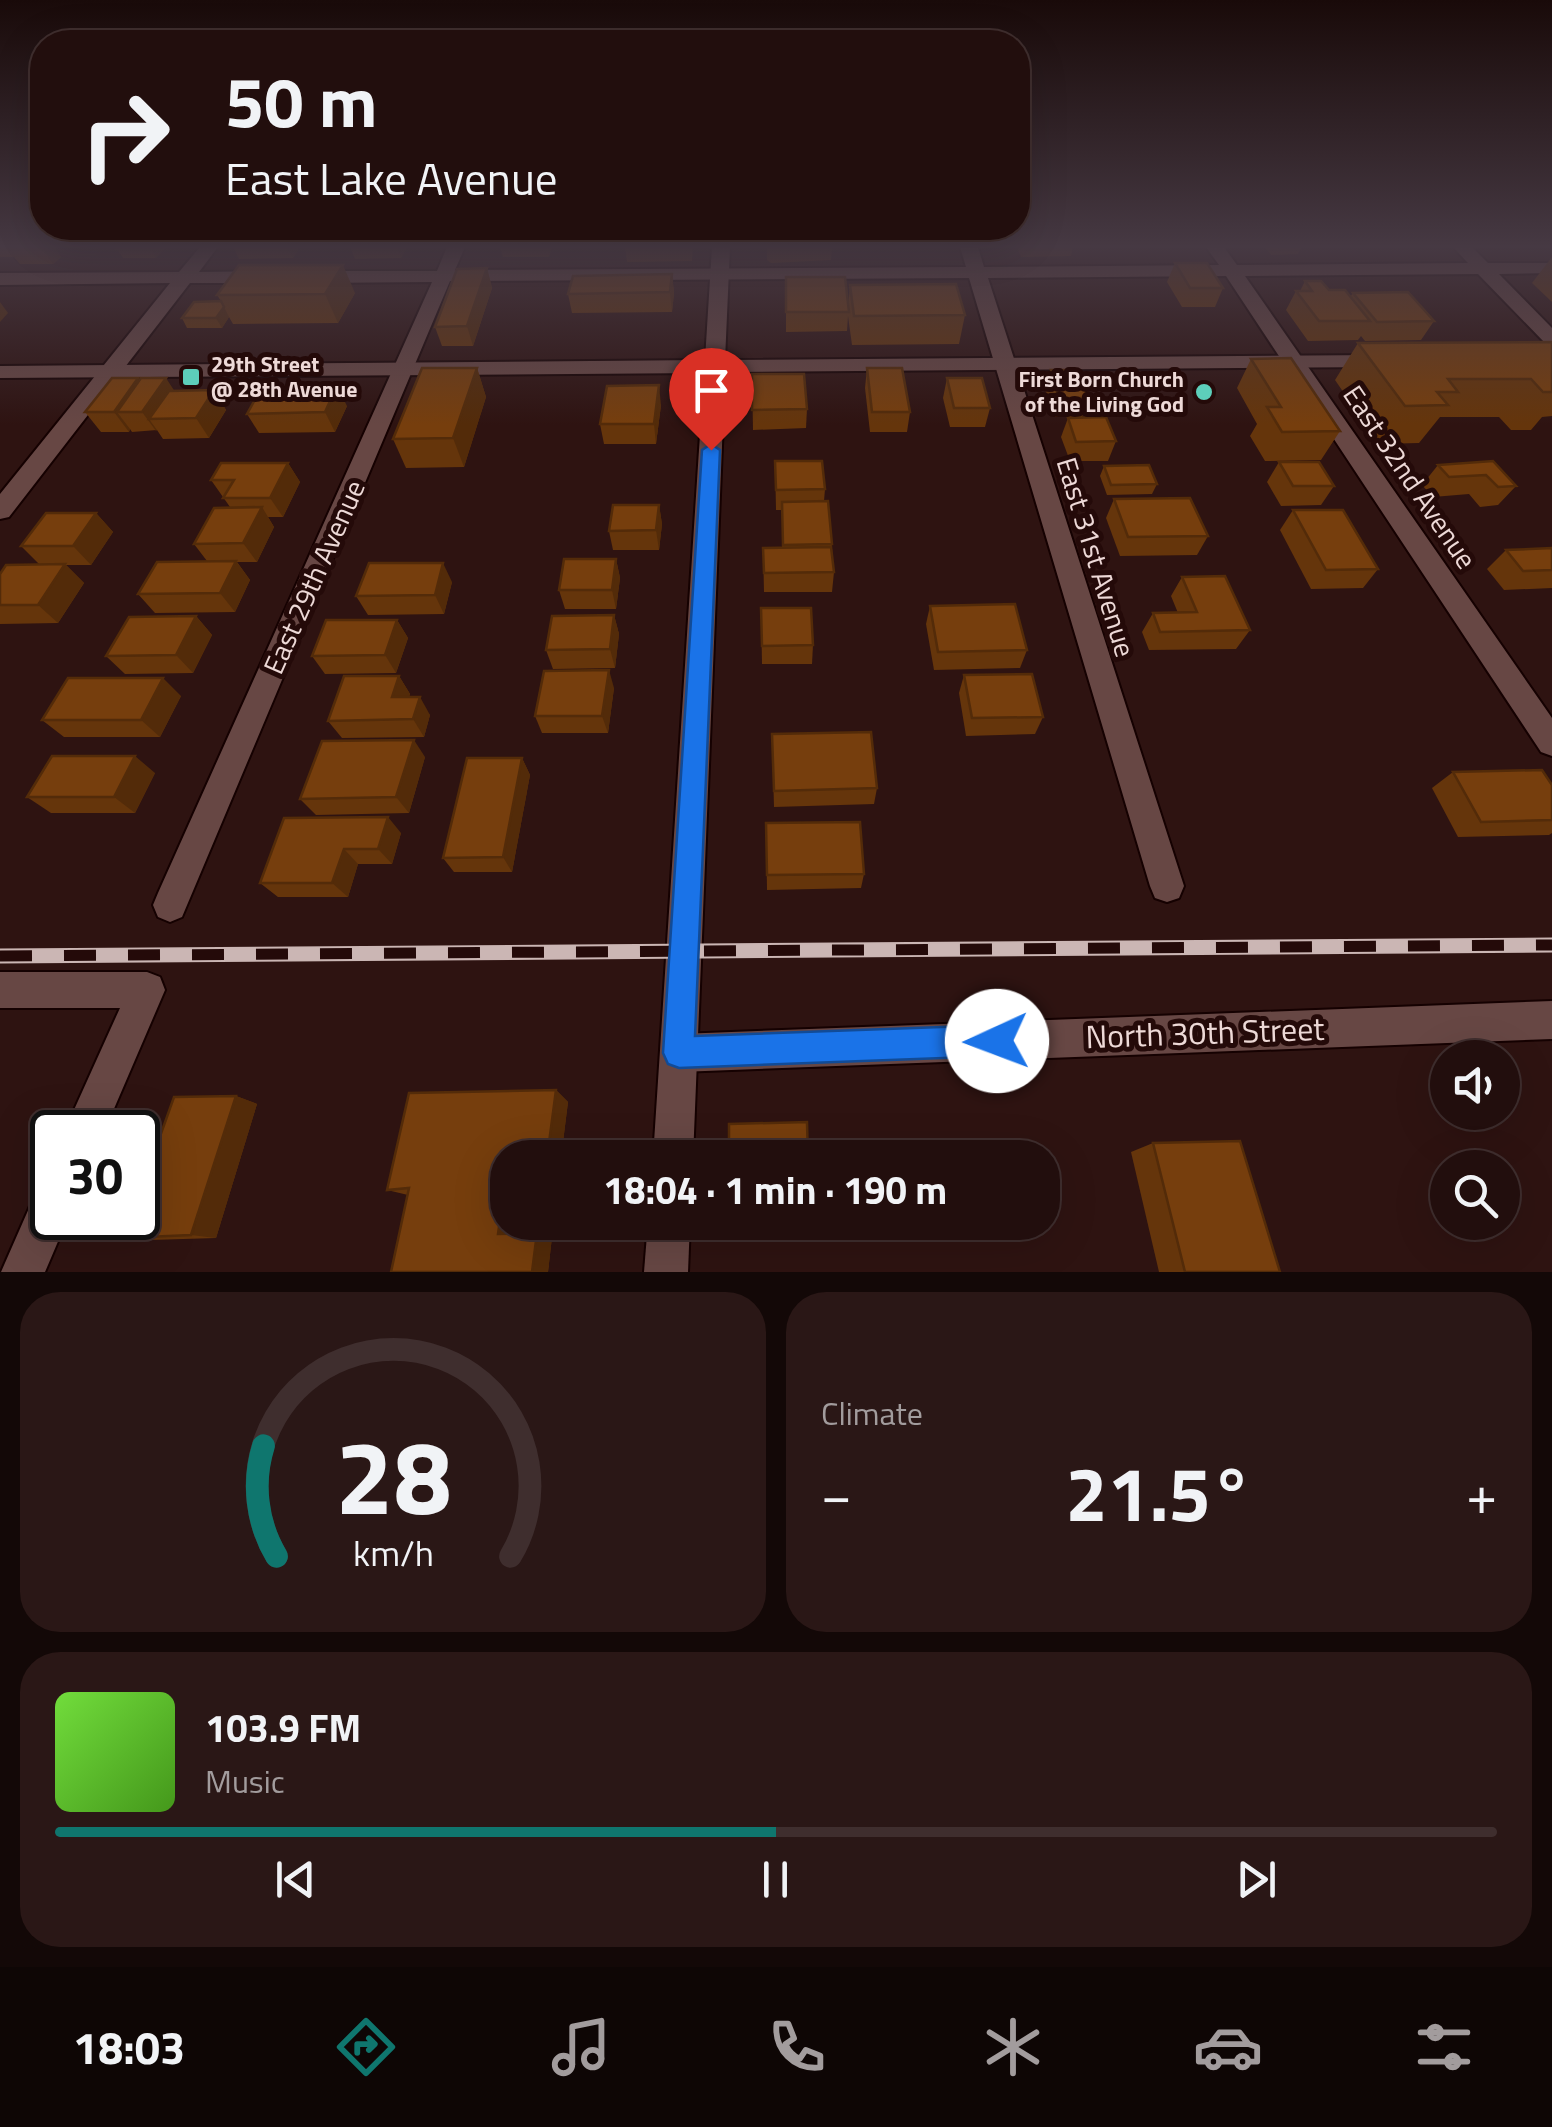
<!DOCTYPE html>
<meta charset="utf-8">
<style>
:root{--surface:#220e0d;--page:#2a1716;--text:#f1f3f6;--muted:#a29c9d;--line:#3f2e2e;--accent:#0f766e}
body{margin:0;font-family:"Titillium Web",sans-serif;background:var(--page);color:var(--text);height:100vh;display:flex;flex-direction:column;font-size:38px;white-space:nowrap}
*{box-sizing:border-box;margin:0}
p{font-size:32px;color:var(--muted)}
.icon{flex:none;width:55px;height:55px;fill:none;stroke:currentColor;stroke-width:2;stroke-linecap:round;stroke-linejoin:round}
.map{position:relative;height:1272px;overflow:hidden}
.details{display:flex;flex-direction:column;gap:20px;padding:20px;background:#130807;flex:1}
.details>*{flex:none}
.banner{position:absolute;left:30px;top:30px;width:1000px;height:210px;border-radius:40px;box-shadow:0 10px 40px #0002,0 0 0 2px var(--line);background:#220e0d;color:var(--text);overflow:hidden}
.buttons{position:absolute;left:1430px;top:1040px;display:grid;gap:20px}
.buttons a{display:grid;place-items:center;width:90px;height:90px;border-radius:50%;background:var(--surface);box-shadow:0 10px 40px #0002,0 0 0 2px var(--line);font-size:50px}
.speed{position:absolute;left:30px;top:1110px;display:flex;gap:20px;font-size:50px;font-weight:700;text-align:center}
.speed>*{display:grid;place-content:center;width:130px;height:130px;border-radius:50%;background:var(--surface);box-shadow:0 10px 40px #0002,0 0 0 2px var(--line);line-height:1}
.speed .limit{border:5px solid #111;border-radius:15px;background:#fff;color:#111}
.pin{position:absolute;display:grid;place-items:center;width:85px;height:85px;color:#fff;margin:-102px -42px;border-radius:50% 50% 50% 0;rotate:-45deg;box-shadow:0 0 10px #0007}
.pin .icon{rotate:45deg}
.me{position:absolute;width:110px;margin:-55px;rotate:268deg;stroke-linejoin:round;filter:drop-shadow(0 0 8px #0008)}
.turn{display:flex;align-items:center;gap:35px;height:210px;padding:0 30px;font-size:45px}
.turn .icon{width:130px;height:130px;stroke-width:2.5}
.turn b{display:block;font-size:70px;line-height:85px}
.big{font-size:75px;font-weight:700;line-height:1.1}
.details .card{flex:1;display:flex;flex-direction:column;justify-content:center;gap:15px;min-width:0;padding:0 35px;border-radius:40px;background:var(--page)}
.details .dial{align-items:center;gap:0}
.dial svg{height:260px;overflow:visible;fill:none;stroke:var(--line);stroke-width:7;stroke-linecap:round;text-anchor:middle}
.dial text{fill:var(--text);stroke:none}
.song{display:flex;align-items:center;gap:30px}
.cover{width:120px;height:120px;border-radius:15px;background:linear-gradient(135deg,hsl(100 70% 55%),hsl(100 70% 35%))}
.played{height:10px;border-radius:5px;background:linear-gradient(90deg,var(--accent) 50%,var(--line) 50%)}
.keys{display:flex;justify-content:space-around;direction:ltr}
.heat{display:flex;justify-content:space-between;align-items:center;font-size:55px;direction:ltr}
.details .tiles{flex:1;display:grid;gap:20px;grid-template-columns:1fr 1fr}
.card:last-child{grid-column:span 2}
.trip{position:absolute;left:490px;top:1140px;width:570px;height:100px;border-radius:40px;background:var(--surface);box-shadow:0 10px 40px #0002,0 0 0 2px var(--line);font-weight:700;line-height:100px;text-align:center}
.tab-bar{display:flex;height:160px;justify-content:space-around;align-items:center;background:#0e0605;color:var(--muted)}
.tab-bar .icon{width:70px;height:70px}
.tab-bar .on{color:var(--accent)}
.tab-bar b{font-size:45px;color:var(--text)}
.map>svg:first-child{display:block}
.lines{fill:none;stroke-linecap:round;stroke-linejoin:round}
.minor-casing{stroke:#150101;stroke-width:4}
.tertiary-casing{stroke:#150101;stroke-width:4}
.minor{fill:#674744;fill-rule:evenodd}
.tertiary{fill:#674744;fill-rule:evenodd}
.rail-casing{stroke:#cbb6b4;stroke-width:15}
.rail{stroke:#240a09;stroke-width:11;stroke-dasharray:32;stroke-linecap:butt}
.wall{fill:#65350b}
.shaded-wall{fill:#532b09}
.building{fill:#763e0d;stroke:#532b09;stroke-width:2.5}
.route{fill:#1a73e8;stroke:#114b97;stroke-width:2.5}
.poi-dot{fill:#5dceba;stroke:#240a09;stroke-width:4}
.labels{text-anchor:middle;stroke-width:10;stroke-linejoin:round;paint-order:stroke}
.far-poi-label{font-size:22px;font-weight:bold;fill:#edd9d7;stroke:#240a09;text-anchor:start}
.street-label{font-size:28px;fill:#edd9d7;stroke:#240a09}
.near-street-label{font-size:32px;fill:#edd9d7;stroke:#240a09}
</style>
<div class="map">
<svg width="1552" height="1272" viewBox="0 0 1552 1272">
<rect width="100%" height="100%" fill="#2e1311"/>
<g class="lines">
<defs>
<g id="minor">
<polygon points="200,247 218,247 199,272 268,271 277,277 268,283 190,283 9,517 0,519 0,494 170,283 0,285 0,273 179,272"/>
<polygon points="447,247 465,247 455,270 966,267 960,247 978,247 984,267 1219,265 1206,247 1224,247 1237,265 1468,263 1453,247 1472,247 1488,263 1552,263 1552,273 1499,274 1552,328 1552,345 1545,343 1478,274 1245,276 1552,718 1552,756 1541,752 1226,276 988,278 1184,886 1179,898 1167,902 1155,898 1150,886 969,278 450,281 182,917 170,922 158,917 153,905 158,893 432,282 311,283 302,277 311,271 437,271"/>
<polygon points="0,972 147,972 160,977 165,990 104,1132 64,1132 120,1008 0,1008"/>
<polygon points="1552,1001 1552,1039 679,1072 666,1066 660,1053 666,1040 679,1034"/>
<polygon points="52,1184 52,1218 68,1218 45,1272 1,1272 37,1190"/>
</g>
<g id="tertiary">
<polygon points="712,247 730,247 725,360 1383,355 1393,361 1383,367 725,372 693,1158 653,1158 704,373 0,378 0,366 705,360"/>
<polygon points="648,1222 690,1222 688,1272 644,1272"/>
</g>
</defs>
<use href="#minor" class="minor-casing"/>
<use href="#tertiary" class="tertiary-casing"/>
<use href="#minor" class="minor"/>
<use href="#tertiary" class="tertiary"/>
<defs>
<polyline id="rail" points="0,956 1552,945"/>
</defs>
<use href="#rail" class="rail-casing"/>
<use href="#rail" class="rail"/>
</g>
<g class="wall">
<polygon points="0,247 54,247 61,257 53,264 20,264 14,257 0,257"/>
<polygon points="166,247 156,258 123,258 117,249"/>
<polygon points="233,247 297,247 298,250 293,258 239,259"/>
<polygon points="350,247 407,247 401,258 355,259"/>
<polygon points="500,247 552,247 549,257 503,257"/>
<polygon points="625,247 693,247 692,261 627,262"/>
<polygon points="767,247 832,247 831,260 771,263 767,260"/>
<polygon points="1017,247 1073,247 1071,256 1021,257"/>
<polygon points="1265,247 1302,247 1298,254 1271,255"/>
<polygon points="1552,257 1552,302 1532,283"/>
<polygon points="1175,263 1223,288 1215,307 1182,307 1167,282"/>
<polygon points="487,268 492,288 473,346 442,346 435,327"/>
<polygon points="672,274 674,293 672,312 572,313 568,294"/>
<polygon points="786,277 848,309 850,285 965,315 959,344 852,345 848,316 847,331 786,332"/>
<polygon points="1305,281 1350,297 1353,293 1434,321 1421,340 1365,341 1361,336 1358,340 1308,341 1286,310 1296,291 1300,291"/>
<polygon points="355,293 338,323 233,324 229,317 222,328 187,328 182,318 221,301 217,295"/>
<polygon points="1552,342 1552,416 1542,417 1531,430 1511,430 1499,417 1440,417 1419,443 1379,444 1335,380 1358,343"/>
<polygon points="1251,359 1340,431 1321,460 1265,461 1250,436 1257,424 1237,388"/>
<polygon points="477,368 486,397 464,467 406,468 393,439"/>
<polygon points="867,368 910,412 907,432 870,432 865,388"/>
<polygon points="1051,370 1089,398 1082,417 1055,417 1045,390"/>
<polygon points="752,374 807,409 806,428 753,430"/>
<polygon points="947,378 990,408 985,427 950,427 943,398"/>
<polygon points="139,381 174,391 214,390 226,410 209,438 163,439 157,430 132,432 130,429 129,432 101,432 85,412"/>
<polygon points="661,405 656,444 604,444 600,424"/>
<polygon points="347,406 335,432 259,433 247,414"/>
<polygon points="1068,418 1116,441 1108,461 1070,461 1061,437"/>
<polygon points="775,461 825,489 824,501 828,501 834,572 832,592 764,592 763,548 782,547 782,510 776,510"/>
<polygon points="1493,461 1516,486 1498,505 1480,507 1469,494 1433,497 1422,485 1438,465"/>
<polygon points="1279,462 1334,486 1321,505 1281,506 1267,482"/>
<polygon points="288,463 300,482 283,517 268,517 274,527 257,562 237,562 250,580 235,612 155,613 138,594 207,561 194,544 230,507 211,480"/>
<polygon points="1104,466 1157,484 1152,494 1107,495 1100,476"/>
<polygon points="1114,499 1208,536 1197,555 1120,556 1106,518"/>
<polygon points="659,505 662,524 659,550 613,550 609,531"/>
<polygon points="1293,510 1378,569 1363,588 1311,589 1280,530"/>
<polygon points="96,513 113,532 91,565 66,565 84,583 58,623 0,624 0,574 40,565 21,546"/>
<polygon points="1552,548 1552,588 1504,590 1487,569 1506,550"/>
<polygon points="616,559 620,578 616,609 565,609 559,590"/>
<polygon points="1182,577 1250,630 1236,649 1149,650 1142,632 1153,613 1178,613 1171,596"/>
<polygon points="452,582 444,614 368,615 356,596"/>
<polygon points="930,606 1027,650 1020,668 934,670 926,624"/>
<polygon points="761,608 813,645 812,664 762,664"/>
<polygon points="614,615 619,634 615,668 553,669 546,650"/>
<polygon points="196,616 212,635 193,673 125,674 106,656"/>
<polygon points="397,620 408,638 396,673 325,674 312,656"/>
<polygon points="964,675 1043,717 1035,734 966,736 959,693"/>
<polygon points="399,676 410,694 409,697 430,715 424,737 342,738 328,721"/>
<polygon points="614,688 608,733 542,733 535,716"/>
<polygon points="181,696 160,737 64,737 42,720"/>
<polygon points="772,734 877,788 874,804 774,807"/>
<polygon points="425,757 409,813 316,815 300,799"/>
<polygon points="522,758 530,775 512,872 454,872 443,858"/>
<polygon points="1453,772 1552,785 1552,833 1549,835 1458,837 1432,788"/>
<polygon points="155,773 135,813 51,813 27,797"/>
<polygon points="284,818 401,833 392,864 358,864 348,897 278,897 260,883"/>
<polygon points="766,823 864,874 861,888 767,890"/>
<polygon points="556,1090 568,1102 561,1158 508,1158 508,1222 517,1222 516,1234 537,1233 552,1237 548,1272 408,1195 387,1190"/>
<polygon points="236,1096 257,1104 216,1238 151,1240 123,1238"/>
<polygon points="1153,1143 1280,1272 1159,1272 1131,1152"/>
<polygon points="727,1233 811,1233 809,1235 729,1236"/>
</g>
<g class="shaded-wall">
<polygon points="41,247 54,247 61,257 53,264"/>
<polygon points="152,247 166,247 156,258 151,249"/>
<polygon points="287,247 297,247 298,250 293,258"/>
<polygon points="397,247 407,247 401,258"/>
<polygon points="343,265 355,293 338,323 325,294"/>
<polygon points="487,268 492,288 473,346 467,326"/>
<polygon points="672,274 674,293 672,312 670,292"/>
<polygon points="0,302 8,313 0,322"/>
<polygon points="224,307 229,317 222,328 216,318"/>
<polygon points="477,368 486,397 464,467 453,438"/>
<polygon points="138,378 151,398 117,412 130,429 129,432 114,412"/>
<polygon points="166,378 179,398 149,419 157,430 156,431 142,412"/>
<polygon points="659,385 661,405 656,444 654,424"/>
<polygon points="337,386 347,406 335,432 325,412"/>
<polygon points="214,390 226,410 209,438 196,418"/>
<polygon points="288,463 300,482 283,517 270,498"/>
<polygon points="659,505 662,524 659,550 656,530"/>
<polygon points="262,507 274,527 257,562 243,543"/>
<polygon points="96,513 113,532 91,565 73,546"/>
<polygon points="616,559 620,578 616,609 612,590"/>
<polygon points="236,561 250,580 235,612 220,593"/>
<polygon points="443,563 452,582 444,614 435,595"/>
<polygon points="65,564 84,583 58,623 38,605"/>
<polygon points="614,615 619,634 615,668 610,649"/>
<polygon points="196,616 212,635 193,673 176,655"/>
<polygon points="397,620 408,638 396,673 385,655"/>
<polygon points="609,670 614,688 608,733 602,716"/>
<polygon points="399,676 410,694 403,715 392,697"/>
<polygon points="163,678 181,696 160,737 141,720"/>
<polygon points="420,697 430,715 424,737 413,719"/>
<polygon points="414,740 425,757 409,813 396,797"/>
<polygon points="135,756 155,773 135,813 114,797"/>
<polygon points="522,758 530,775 512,872 503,857"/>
<polygon points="388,817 401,833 392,864 378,849"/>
<polygon points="344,849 358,864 348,897 332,883"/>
<polygon points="556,1090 568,1102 561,1158 547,1158"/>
<polygon points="236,1096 257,1104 216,1238 191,1235"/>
<polygon points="505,1184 508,1185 508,1222 517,1222 515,1238 498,1234"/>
<polygon points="537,1233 552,1237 548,1272 532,1272"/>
</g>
<g class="building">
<polygon points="119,247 152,247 151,249 117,249"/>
<polygon points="1175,263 1207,263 1223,288 1190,288"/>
<polygon points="239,265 343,265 325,294 217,295"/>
<polygon points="487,268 467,326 435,327 457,269"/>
<polygon points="672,274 670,292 568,294 573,276"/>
<polygon points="786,277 845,277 849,312 786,312"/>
<polygon points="1305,281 1321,281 1329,290 1345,290 1370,321 1319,321 1296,291 1312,291"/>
<polygon points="956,284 965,315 854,316 850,285"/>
<polygon points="1408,292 1434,321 1377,322 1353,293"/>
<polygon points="221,301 224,307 216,318 182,318 194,302"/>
<polygon points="1552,342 1552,392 1543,392 1531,379 1448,379 1458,392 1437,392 1448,405 1405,406 1358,343"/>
<polygon points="1291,358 1340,431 1282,432 1267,407 1281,407 1251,359"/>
<polygon points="422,368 477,368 453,438 393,439"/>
<polygon points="867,368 902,368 910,412 872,412"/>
<polygon points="1051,370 1078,370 1089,398 1061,398"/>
<polygon points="752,374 804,374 807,409 752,410"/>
<polygon points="112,378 138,378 114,412 85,412"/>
<polygon points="141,378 166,378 142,412 117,412"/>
<polygon points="947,378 982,378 990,408 954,408"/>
<polygon points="659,385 654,424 600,424 607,386"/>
<polygon points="337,386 325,412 247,414 262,387"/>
<polygon points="214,390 196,418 149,419 169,391"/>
<polygon points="1106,417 1116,441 1076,442 1068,418"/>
<polygon points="775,461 822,461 825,489 776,490"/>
<polygon points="1493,461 1516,486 1498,487 1486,475 1449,477 1438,465"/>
<polygon points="1279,462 1319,462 1334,486 1293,486"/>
<polygon points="221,463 288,463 270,498 223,498 234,480 211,480"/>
<polygon points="1149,465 1157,484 1111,485 1104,466"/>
<polygon points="1190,498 1208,536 1128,537 1114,499"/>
<polygon points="828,501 832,544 783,545 782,502"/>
<polygon points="613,505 659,505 656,530 609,531"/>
<polygon points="262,507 243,543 194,544 214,508"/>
<polygon points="1293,510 1343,510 1378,569 1326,570"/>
<polygon points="46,513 96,513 73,546 21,546"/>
<polygon points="831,547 834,572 764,573 763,548"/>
<polygon points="1552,548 1552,570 1523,571 1506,550"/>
<polygon points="564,559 616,559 612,590 559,590"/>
<polygon points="236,561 220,593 138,594 157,562"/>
<polygon points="369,563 443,563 435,595 356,596"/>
<polygon points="65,564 38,605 0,605 0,574 6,565"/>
<polygon points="1225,576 1250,630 1160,632 1153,613 1197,612 1182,577"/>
<polygon points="1015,604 1027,650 938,652 930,606"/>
<polygon points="761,608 811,608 813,645 762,646"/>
<polygon points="614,615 610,649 546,650 552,616"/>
<polygon points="196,616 176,655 106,656 129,617"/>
<polygon points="326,620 397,620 385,655 312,656"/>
<polygon points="609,670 602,716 535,716 544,671"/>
<polygon points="1032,674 1043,717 972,718 964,675"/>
<polygon points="344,676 399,676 392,697 420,697 413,719 328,721"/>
<polygon points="68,678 163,678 141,720 42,720"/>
<polygon points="871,732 877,788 774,791 772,734"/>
<polygon points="414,740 396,797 300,799 322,741"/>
<polygon points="52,756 135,756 114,797 27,797"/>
<polygon points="467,758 522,758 503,857 443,858"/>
<polygon points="1542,770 1552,785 1552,820 1481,822 1453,772"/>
<polygon points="388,817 378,849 344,849 332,883 260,883 284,818"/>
<polygon points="860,822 864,874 767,875 766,823"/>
<polygon points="556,1090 547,1158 508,1158 508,1184 505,1184 498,1234 537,1233 532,1272 391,1272 409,1188 387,1190 409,1093"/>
<polygon points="236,1096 191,1235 123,1238 131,1218 138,1218 138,1198 174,1097"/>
<polygon points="807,1122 808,1158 729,1158 729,1124"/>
<polygon points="1240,1141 1280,1272 1185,1272 1153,1143"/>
<polygon points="727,1222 810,1222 811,1233 727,1233"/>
</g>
<linearGradient id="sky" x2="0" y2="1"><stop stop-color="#190a09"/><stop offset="0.58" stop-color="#463943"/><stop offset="1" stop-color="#463943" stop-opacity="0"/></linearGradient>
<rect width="1552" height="425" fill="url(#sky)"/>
<polygon class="route" points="711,444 720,450 695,1036 997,1025 1008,1030 1013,1041 1008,1052 997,1056 679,1068 668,1064 663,1053 702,450"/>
<g class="poi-dot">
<rect x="181" y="367" width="20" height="20" rx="5"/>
<circle cx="1204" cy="392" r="10"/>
</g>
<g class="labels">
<g class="far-poi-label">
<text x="211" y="372">29th Street<tspan x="211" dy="25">@ 28th Avenue</tspan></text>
<text x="1184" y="387" text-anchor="end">First Born Church<tspan x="1184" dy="25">of the Living God</tspan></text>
</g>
<g class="street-label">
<text transform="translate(1410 477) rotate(56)" y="10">East 32nd Avenue</text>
<text transform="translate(1096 557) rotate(73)" y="10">East 31st Avenue</text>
<text transform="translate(314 577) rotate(-66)" y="10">East 29th Avenue</text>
</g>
<g class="near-street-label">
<text transform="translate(1205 1033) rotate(-2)" y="11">North 30th Street</text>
</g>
</g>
</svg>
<div class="buttons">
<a><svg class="icon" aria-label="sound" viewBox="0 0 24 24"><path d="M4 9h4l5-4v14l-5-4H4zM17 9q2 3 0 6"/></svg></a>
<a><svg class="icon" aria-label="search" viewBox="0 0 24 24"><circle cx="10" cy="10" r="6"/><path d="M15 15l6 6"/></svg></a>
</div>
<div class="speed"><div class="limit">30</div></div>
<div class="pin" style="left:711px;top:450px;background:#d93025"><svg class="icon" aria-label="arrive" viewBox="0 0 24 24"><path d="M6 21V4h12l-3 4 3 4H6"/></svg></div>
<svg class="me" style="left:997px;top:1041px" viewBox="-20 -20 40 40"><circle r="19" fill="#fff"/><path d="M0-13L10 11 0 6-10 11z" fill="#1a73e8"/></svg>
<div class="trip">18:04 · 1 min · 190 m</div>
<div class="banner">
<div class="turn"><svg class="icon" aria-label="right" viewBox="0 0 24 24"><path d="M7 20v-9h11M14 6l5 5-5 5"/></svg><div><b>50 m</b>East Lake Avenue</div></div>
</div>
</div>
<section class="details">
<div class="tiles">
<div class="card dial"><svg viewBox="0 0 100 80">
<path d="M14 69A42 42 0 1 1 86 69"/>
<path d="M14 69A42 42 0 0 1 10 35" stroke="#0f766e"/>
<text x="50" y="56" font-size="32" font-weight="700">28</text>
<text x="50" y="72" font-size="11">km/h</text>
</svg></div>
<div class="card"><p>Climate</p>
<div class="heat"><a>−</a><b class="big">21.5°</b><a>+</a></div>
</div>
<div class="card">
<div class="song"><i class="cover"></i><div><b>103.9 FM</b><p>Music</p></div></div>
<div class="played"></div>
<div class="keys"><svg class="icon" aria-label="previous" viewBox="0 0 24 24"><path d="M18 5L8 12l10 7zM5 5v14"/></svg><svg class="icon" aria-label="pause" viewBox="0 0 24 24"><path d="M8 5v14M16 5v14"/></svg><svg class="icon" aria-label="next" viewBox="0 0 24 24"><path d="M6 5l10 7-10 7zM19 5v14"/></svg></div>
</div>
</div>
</section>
<nav class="tab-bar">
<b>18:03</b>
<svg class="icon on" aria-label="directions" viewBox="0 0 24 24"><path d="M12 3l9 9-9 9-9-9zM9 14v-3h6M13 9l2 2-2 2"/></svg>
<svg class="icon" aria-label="music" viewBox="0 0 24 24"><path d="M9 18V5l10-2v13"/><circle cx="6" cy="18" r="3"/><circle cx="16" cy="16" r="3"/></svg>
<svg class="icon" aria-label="phone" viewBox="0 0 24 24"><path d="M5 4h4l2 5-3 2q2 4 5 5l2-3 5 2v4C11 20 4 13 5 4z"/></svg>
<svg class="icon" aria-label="climate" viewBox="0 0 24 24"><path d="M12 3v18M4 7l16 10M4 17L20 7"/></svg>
<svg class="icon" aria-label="car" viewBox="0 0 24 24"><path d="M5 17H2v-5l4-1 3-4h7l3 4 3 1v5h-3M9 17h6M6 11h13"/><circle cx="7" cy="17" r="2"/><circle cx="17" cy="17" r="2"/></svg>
<svg class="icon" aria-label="filters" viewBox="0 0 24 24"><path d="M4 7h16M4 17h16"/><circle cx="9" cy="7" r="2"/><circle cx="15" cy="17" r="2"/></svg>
</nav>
